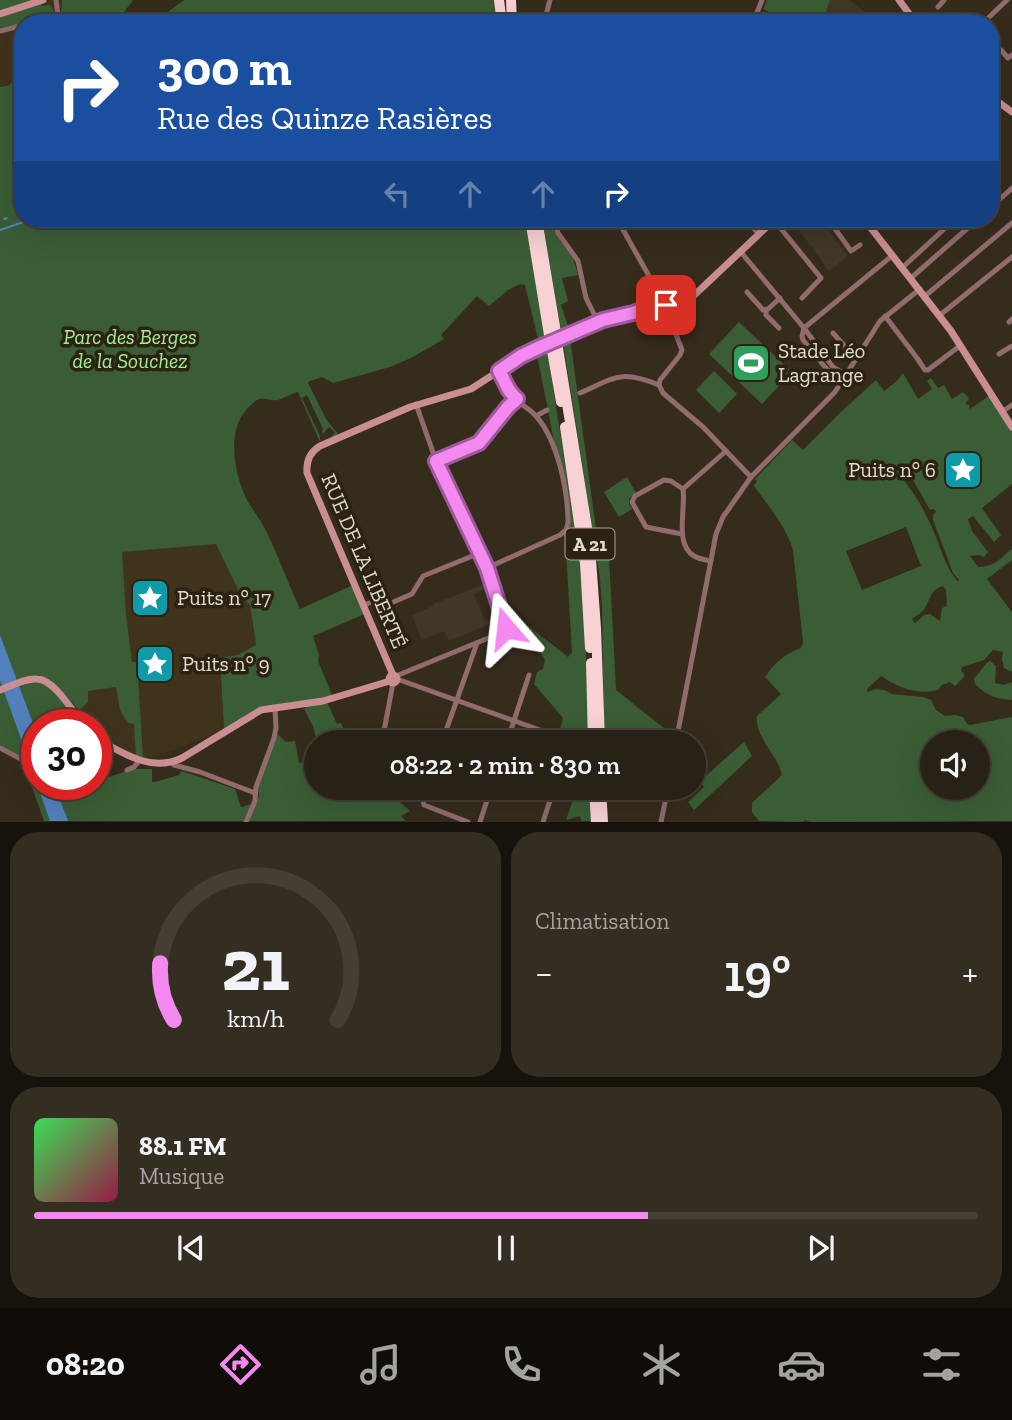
<!DOCTYPE html>
<html lang="fr">
<meta charset="utf-8">
<style>
:root{--surface:#282115;--page:#342e22;--text:#f1f3f6;--muted:#a5a3a0;--line:#443e34;--accent:#f489f0}
body{margin:0;font-family:"Zilla Slab",serif;background:var(--page);color:var(--text);height:100vh;display:flex;flex-direction:column;font-size:26px;white-space:nowrap}
*{box-sizing:border-box;margin:0}
p{font-size:23px;color:var(--muted)}
.icon{flex:none;width:38px;height:38px;fill:none;stroke:currentColor;stroke-width:2;stroke-linecap:round;stroke-linejoin:round}
.map{position:relative;height:822px;overflow:hidden}
.side{display:flex;flex-direction:column;gap:10px;padding:10px;background:#16120c;flex:1}
.side>*{flex:none}
.hud{position:absolute;left:14px;top:14px;width:985px;height:214px;border-radius:28px;box-shadow:0 7px 28px #0002,0 0 0 2px var(--line);background:#1a4fa0;color:#fff;overflow:hidden}
.controls{position:absolute;left:920px;top:730px;display:grid;gap:14px}
.controls a{display:grid;place-items:center;width:70px;height:70px;border-radius:50%;background:var(--surface);box-shadow:0 7px 28px #0002,0 0 0 2px var(--line);font-size:35px}
.speed{position:absolute;left:21px;top:709px;display:flex;gap:14px;font-size:35px;font-weight:700;text-align:center}
.speed>*{display:grid;place-content:center;width:91px;height:91px;border-radius:50%;background:var(--surface);box-shadow:0 7px 28px #0002,0 0 0 2px var(--line);line-height:1}
.speed .limit{border:10px solid #d22;background:#fff;color:#111}
.pin{position:absolute;display:grid;place-items:center;width:60px;height:60px;color:#fff;margin:-30px;border-radius:14px;box-shadow:0 4px 10px #0006}
.me{position:absolute;width:77px;margin:-38px;rotate:343deg;stroke-linejoin:round;filter:drop-shadow(0 0 5px #0008)}
.turn{display:flex;align-items:center;gap:24px;height:147px;padding:0 28px;font-size:32px}
.turn .icon{width:91px;height:91px;stroke-width:2.5}
.turn b{display:block;font-size:49px;line-height:60px}
.lanes{display:flex;align-items:center;height:66px;padding:0 28px;background:#0003;justify-content:center;gap:35px;direction:ltr}
.lanes .off{opacity:.35}
.big{font-size:52px;font-weight:600;line-height:1.1}
.side .card{flex:1;display:flex;flex-direction:column;justify-content:center;gap:10px;min-width:0;padding:0 24px;border-radius:28px;background:var(--page)}
.side .dial{align-items:center;gap:0}
.dial svg{height:182px;overflow:visible;fill:none;stroke:var(--line);stroke-width:7;stroke-linecap:round;text-anchor:middle}
.dial text{fill:var(--text);stroke:none}
.song{display:flex;align-items:center;gap:21px}
.cover{width:84px;height:84px;border-radius:10px;background:linear-gradient(135deg,hsl(130 70% 55%),hsl(340 70% 35%))}
.played{height:7px;border-radius:4px;background:linear-gradient(90deg,var(--accent) 65%,var(--line) 65%)}
.keys{display:flex;justify-content:space-around;direction:ltr}
.heat{display:flex;justify-content:space-between;align-items:center;font-size:38px;direction:ltr}
.side .tiles{flex:1;display:grid;gap:10px;grid-template-columns:1fr 1fr}
.card:last-child{grid-column:span 2}
.trip{position:absolute;left:304px;top:730px;width:402px;height:70px;border-radius:35px;background:var(--surface);box-shadow:0 7px 28px #0002,0 0 0 2px var(--line);font-weight:600;line-height:70px;text-align:center}
.tabs{display:flex;height:112px;justify-content:space-around;align-items:center;background:#100d08;color:var(--muted)}
.tabs .icon{width:49px;height:49px}
.tabs .current{color:var(--accent)}
.tabs b{font-size:32px;color:var(--text)}
.map>svg:first-child{display:block}
.built{fill:#40331c}
.education{fill:#413727}
.green{fill:#3a5d35;fill-rule:evenodd}
.water{fill:#5380bd}
.lines{fill:none;stroke-linecap:round;stroke-linejoin:round}
.stream{stroke:#5380bd;stroke-width:2}
.street{stroke:#916b6e;stroke-width:5}
.secondary{stroke:#c98d92;stroke-width:7}
.highway{stroke:#f7d1d3;stroke-width:10}
.highway-bridge{stroke:#f7d1d3;stroke-width:10}
.route-casing{stroke:#9f599c;stroke-width:18}
.route{stroke:#f489f0;stroke-width:12}
.labels{text-anchor:middle;stroke-width:7;stroke-linejoin:round;paint-order:stroke}
.shield{fill:#2c2212;stroke:#aba497;stroke-width:2}
.shield-label{font-size:19px;font-weight:bold;fill:#e1dbd0}
.park-label{font-size:21px;font-style:italic;fill:#a0ed97;stroke:#2c2212}
.poi-label{font-size:21px;fill:#e1dbd0;stroke:#2c2212;text-anchor:start}
.street-label{font-size:21px;fill:#e1dbd0;stroke:#2c2212}
</style>
<div class="map">
<svg width="1012" height="822" viewBox="0 0 1012 822">
<rect width="100%" height="100%" fill="#362c1c"/>
<g class="built">
<polygon points="0,0 62,0 61,14 58,23 23,23 23,71 8,86 0,87"/>
<polygon points="216,544 241,596 250,605 256,645 238,655 220,658 224,730 156,757 136,757 96,732 96,724 90,724 66,694 120,551"/>
</g>
<g class="education">
<polygon points="830,0 850,0 878,23 822,23"/>
<polygon points="800,219 820,219 848,256 829,271 796,226 798,224 796,222"/>
<polygon points="488,583 489,587 474,594 485,621 499,616 500,620 449,641 444,631 422,640 412,615 433,606 433,604"/>
</g>
<g class="green">
<path d="M0,0H40L42,6L50,5C55,11 56,17 51,23H23V25H15L0,28Z"/>
<polygon points="62,0 133,0 116,23 58,23 61,14"/>
<polygon points="184,0 496,0 498,23 153,23"/>
<path d="M767,0H830L822,23C812,23 802,24 793,23C780,21 775,14 763,9Z"/>
<path d="M23,71V219H525L546,341L539,343L525,285L520,284L508,290L489,306L477,296L441,335L444,339L411,358L390,367L333,383L322,377L310,381L308,383L326,419L338,434L330,438L335,432L329,427L323,434L322,432L323,429L307,395L302,398L320,436V442L298,392C291,394 284,398 278,400C266,402 264,394 253,403C225,425 233,470 246,498C251,508 258,516 263,525C277,552 287,581 300,609L353,585L365,614L313,636L319,655L318,661L332,695L325,698L337,724L341,723L350,742H317L313,726L304,709L307,707L305,702L259,708L224,730L220,658L238,655L256,645L250,605L241,596L216,544L122,552L126,615L132,662H137L143,757H136L134,724L128,723L120,710L116,687L88,691V702L79,711L65,694L60,699L76,720L52,724H37V784H96V762L101,763L103,779L132,769H152V782H155L179,775L182,771L235,789L241,807L257,803L259,795L258,786L277,734L286,742L295,741L299,763L317,759V788H384L410,811L401,816L406,821H44L24,765L0,746V87L8,86Z"/>
<polygon points="542,219 551,219 556,235 573,258 578,275 562,278 568,301 561,305 570,332 562,335"/>
<polygon points="739,322 792,372 762,404 709,354"/>
<polygon points="570,338 598,544 609,557 616,690 675,737 674,742 604,742 602,606 600,579 563,341"/>
<path d="M547,350L578,545L585,629L589,742H575V739L559,733L563,718L534,684L537,672L543,669L545,660L535,643L517,624L522,621L568,657L572,652L565,534L570,525C558,467 549,410 536,352Z"/>
<polygon points="714,371 737,394 719,413 696,390"/>
<path d="M903,373L918,399L932,389L927,381L931,378L938,388L944,385L952,399L963,392L969,398L965,404L969,405L970,409L990,395L1012,432V484L982,508L1001,535L994,542L973,516L968,519L972,531L988,552L984,557L978,555L970,556L978,567C993,567 1001,559 1011,549L1012,550V560L987,579L1012,612V672L1004,668L1002,659L1003,652L993,650L984,660L962,667L961,670L965,676L955,686L950,682L942,685L938,690C916,695 899,688 881,676L867,689L868,692L875,689L884,690L892,694L923,697L931,700L936,710L945,716L955,715L963,717L967,724L970,725L1012,717V821L810,822L806,820L802,822L759,821L752,812V803L782,775C778,755 755,738 757,716L781,694L765,677C775,662 785,654 801,648L803,642L793,550C786,526 768,506 754,486L757,481L755,479L792,440L803,450L841,412L876,380L884,391L897,381ZM901,468L908,471L930,510L934,509L936,512L933,515V520L953,573L959,580L958,582C947,569 942,553 936,537C927,515 915,492 899,475ZM906,527L921,566L862,590L846,551ZM943,586L946,590L947,606L942,608L940,621L930,614L924,615L915,623L912,619C916,616 923,612 925,608C931,598 930,590 943,586ZM933,742H978V788H933Z"/>
<polygon points="627,477 636,493 629,499 629,504 632,509 619,517 604,492"/>
<path d="M990,661L996,666L995,683L1004,685L1012,682V700C997,699 987,696 975,684L974,678C981,673 983,664 990,661Z"/>
<polygon points="744,742 752,756 694,810 688,802 704,787 700,781"/>
<polygon points="577,788 590,788 592,821 581,821 580,816 566,820"/>
</g>
<g class="water">
<polygon points="0,635 37,734 37,784 0,680"/>
<polygon points="37,784 54,784 68,821 50,821"/>
</g>
<g class="lines">
<g class="stream">
<polyline points="4,219 7,218"/>
<polyline points="0,230 32,219"/>
</g>
<g class="street">
<polyline points="938,7 944,0"/>
<polyline points="55,23 58,15 56,0"/>
<polyline points="544,23 550,0"/>
<polyline points="753,23 762,0"/>
<polyline points="983,23 1007,0"/>
<polyline points="0,31 16,27 23,28"/>
<polyline points="997,48 1001,50 1008,58 1012,55"/>
<polyline points="990,208 1012,188"/>
<polyline points="554,219 558,233 578,261 586,298 598,322"/>
<polyline points="617,219 663,301"/>
<polyline points="747,219 748,223 759,234"/>
<polyline points="828,219 851,251 860,245"/>
<polyline points="774,220 821,278 802,298"/>
<polyline points="740,251 804,328 833,367 846,375"/>
<polyline points="903,267 955,219"/>
<polyline points="911,278 978,219"/>
<polyline points="747,292 763,310 768,309 780,298"/>
<polyline points="925,296 1012,223"/>
<polyline points="766,310 766,315 779,328"/>
<polyline points="668,314 682,350 680,355 660,380 659,385 663,393 703,427 751,477"/>
<polyline points="940,315 1012,257"/>
<polyline points="885,316 917,358 925,370 928,370 961,345"/>
<polyline points="1009,322 1012,319"/>
<polyline points="804,328 893,255"/>
<polyline points="804,328 802,336 803,340 825,367 841,382"/>
<polyline points="833,333 855,358"/>
<polyline points="999,354 1012,346"/>
<path d="M580,393C615,378 619,369 659,385"/>
<polyline points="1003,411 1012,405"/>
<polyline points="536,416 547,410"/>
<polyline points="436,461 479,443 508,407 517,399"/>
<path d="M683,489C686,509 674,544 694,556C699,559 706,560 711,561"/>
<polyline points="683,489 726,451"/>
<polyline points="682,534 646,527 632,502 635,496 664,480 671,481 683,489"/>
<path d="M487,568L560,535L566,530L568,523C568,491 558,441 536,416C528,407 514,401 508,390C504,384 503,377 499,371"/>
<polyline points="364,605 380,599 391,603 412,594 423,576 480,553"/>
<polyline points="396,676 503,632 506,628 487,568 441,475 416,404"/>
<polyline points="397,679 565,739 568,742"/>
<polyline points="382,742 393,683"/>
<polyline points="442,742 477,643"/>
<polyline points="507,742 529,675"/>
<polyline points="676,742 716,534 723,517 751,477 835,392 880,321 920,289"/>
<polyline points="0,748 19,758"/>
<polyline points="171,762 174,765 200,772 255,793"/>
<polyline points="127,770 134,767 140,760"/>
<polyline points="426,788 423,800 424,805 468,822"/>
<polyline points="246,822 255,801 256,787 274,738 276,728 275,708"/>
<polyline points="480,822 491,788"/>
<polyline points="543,822 554,788"/>
<polyline points="661,822 668,788"/>
</g>
<g class="secondary">
<polyline points="899,0 916,23"/>
<polyline points="0,14 43,0"/>
<polyline points="990,96 1012,112"/>
<polyline points="864,219 951,331 1012,427"/>
<polyline points="663,301 667,308 668,314 672,316 677,315 687,302 775,219"/>
<path d="M393,675L307,473C306,461 310,452 320,446L410,407L471,389L530,351L603,320L633,313L664,301L675,304L687,302"/>
<circle cx="393" cy="679" r="4"/>
<path d="M0,690C11,686 25,678 37,679C54,679 73,712 83,724"/>
<path d="M96,738C122,753 152,773 182,758L261,710L323,701L390,681"/>
</g>
<g class="highway">
<polyline points="499,0 502,23"/>
<polyline points="511,0 512,23"/>
<polyline points="530,219 549,335"/>
<polyline points="537,219 556,332"/>
<polyline points="558,348 590,546 596,628 600,742"/>
<polyline points="552,351 561,402"/>
<polyline points="565,427 585,564 590,648"/>
<polyline points="591,663 593,742"/>
<polyline points="594,788 596,822"/>
<polyline points="601,788 603,822"/>
</g>
<g class="highway-bridge">
<polyline points="556,332 558,348"/>
<polyline points="549,335 552,351"/>
</g>
</g>
<g class="lines">
<defs>
<path id="route" d="M506,628L487,568L436,461L479,443L508,407L517,399C506,390 506,382 499,371L521,356L540,347L603,320L633,313L663,301L666,305"/>
</defs>
<use href="#route" class="route-casing"/>
<use href="#route" class="route"/>
</g>
<defs>
<symbol id="stadium-square" viewBox="-11 -11 22 22"><rect x="-9" y="-9" width="18" height="18" rx="4" fill="#2e9e5b" stroke="#2c2212"/><path d="M0-5a6.5 5 0 1 0 0 10a6.5 5 0 1 0 0-10ZM-3.5-1.8h7v3.6h-7Z" fill="#fff"/></symbol>
<symbol id="sight-square" viewBox="-11 -11 22 22"><rect x="-9" y="-9" width="18" height="18" rx="4" fill="#0f9aa8" stroke="#2c2212"/><path d="M0-6L1.8-2.2L6-1.7L2.9 1.2L3.7 5.4L0 3.3L-3.7 5.4L-2.9 1.2L-6-1.7L-1.8-2.2Z" fill="#fff"/></symbol>
</defs>
<g fill-rule="evenodd">
<use href="#stadium-square" x="729" y="341" width="44" height="44"/>
<use href="#sight-square" x="941" y="448" width="44" height="44"/>
<use href="#sight-square" x="128" y="576" width="44" height="44"/>
<use href="#sight-square" x="133" y="642" width="44" height="44"/>
</g>
<g class="labels">
<rect class="shield" x="565.5" y="528.5" width="49" height="31" rx="5"/>
<g class="shield-label">
<text x="590" y="551">A 21</text>
</g>
<g class="park-label">
<text x="130" y="344">Parc des Berges<tspan x="130" dy="24">de la Souchez</tspan></text>
</g>
<g class="poi-label">
<text x="778" y="358">Stade Léo<tspan x="778" dy="24">Lagrange</tspan></text>
<text x="936" y="477" text-anchor="end">Puits n° 6</text>
<text x="177" y="605">Puits n° 17</text>
<text x="182" y="671">Puits n° 9</text>
</g>
<g class="street-label">
<text transform="translate(364 561) rotate(67)" y="7">RUE DE LA LIBERTÉ</text>
</g>
</g>
</svg>
<div class="controls">
<a><svg class="icon" aria-label="sound" viewBox="0 0 24 24"><path d="M4 9h4l5-4v14l-5-4H4zM17 9q2 3 0 6"/></svg></a>
</div>
<div class="speed"><div class="limit">30</div></div>
<div class="pin" style="left:666px;top:305px;background:#d93025"><svg class="icon" aria-label="arrive" viewBox="0 0 24 24"><path d="M6 21V4h12l-3 4 3 4H6"/></svg></div>
<svg class="me" style="left:506px;top:628px" viewBox="-20 -20 40 40"><path d="M0-17L14 15 0 8-14 15z" fill="#f489f0" stroke="#fff" stroke-width="4"/></svg>
<div class="trip">08:22 · 2 min · 830 m</div>
<div class="hud">
<div class="turn"><svg class="icon" aria-label="right" viewBox="0 0 24 24"><path d="M7 20v-9h11M14 6l5 5-5 5"/></svg><div><b>300 m</b>Rue des Quinze Rasières</div></div>
<div class="lanes"><svg class="icon off" aria-label="left" viewBox="0 0 24 24"><path d="M17 20v-9H6M10 6l-5 5 5 5"/></svg><svg class="icon off" aria-label="ahead" viewBox="0 0 24 24"><path d="M12 20V5M6 11l6-6 6 6"/></svg><svg class="icon off" aria-label="ahead" viewBox="0 0 24 24"><path d="M12 20V5M6 11l6-6 6 6"/></svg><svg class="icon" aria-label="right" viewBox="0 0 24 24"><path d="M7 20v-9h11M14 6l5 5-5 5"/></svg></div>
</div>
</div>
<section class="side">
<div class="tiles">
<div class="card dial"><svg viewBox="0 0 100 80">
<path d="M14 69A42 42 0 1 1 86 69"/>
<path d="M14 69A42 42 0 0 1 8 44" stroke="#f489f0"/>
<text x="50" y="56" font-size="32" font-weight="700">21</text>
<text x="50" y="72" font-size="11">km/h</text>
</svg></div>
<div class="card"><p>Climatisation</p>
<div class="heat"><a>−</a><b class="big">19°</b><a>+</a></div>
</div>
<div class="card">
<div class="song"><i class="cover"></i><div><b>88.1 FM</b><p>Musique</p></div></div>
<div class="played"></div>
<div class="keys"><svg class="icon" aria-label="previous" viewBox="0 0 24 24"><path d="M18 5L8 12l10 7zM5 5v14"/></svg><svg class="icon" aria-label="pause" viewBox="0 0 24 24"><path d="M8 5v14M16 5v14"/></svg><svg class="icon" aria-label="next" viewBox="0 0 24 24"><path d="M6 5l10 7-10 7zM19 5v14"/></svg></div>
</div>
</div>
</section>
<nav class="tabs">
<b>08:20</b>
<svg class="icon current" aria-label="directions" viewBox="0 0 24 24"><path d="M12 3l9 9-9 9-9-9zM9 14v-3h6M13 9l2 2-2 2"/></svg>
<svg class="icon" aria-label="music" viewBox="0 0 24 24"><path d="M9 18V5l10-2v13"/><circle cx="6" cy="18" r="3"/><circle cx="16" cy="16" r="3"/></svg>
<svg class="icon" aria-label="phone" viewBox="0 0 24 24"><path d="M5 4h4l2 5-3 2q2 4 5 5l2-3 5 2v4C11 20 4 13 5 4z"/></svg>
<svg class="icon" aria-label="climate" viewBox="0 0 24 24"><path d="M12 3v18M4 7l16 10M4 17L20 7"/></svg>
<svg class="icon" aria-label="car" viewBox="0 0 24 24"><path d="M5 17H2v-5l4-1 3-4h7l3 4 3 1v5h-3M9 17h6M6 11h13"/><circle cx="7" cy="17" r="2"/><circle cx="17" cy="17" r="2"/></svg>
<svg class="icon" aria-label="filters" viewBox="0 0 24 24"><path d="M4 7h16M4 17h16"/><circle cx="9" cy="7" r="2"/><circle cx="15" cy="17" r="2"/></svg>
</nav>
